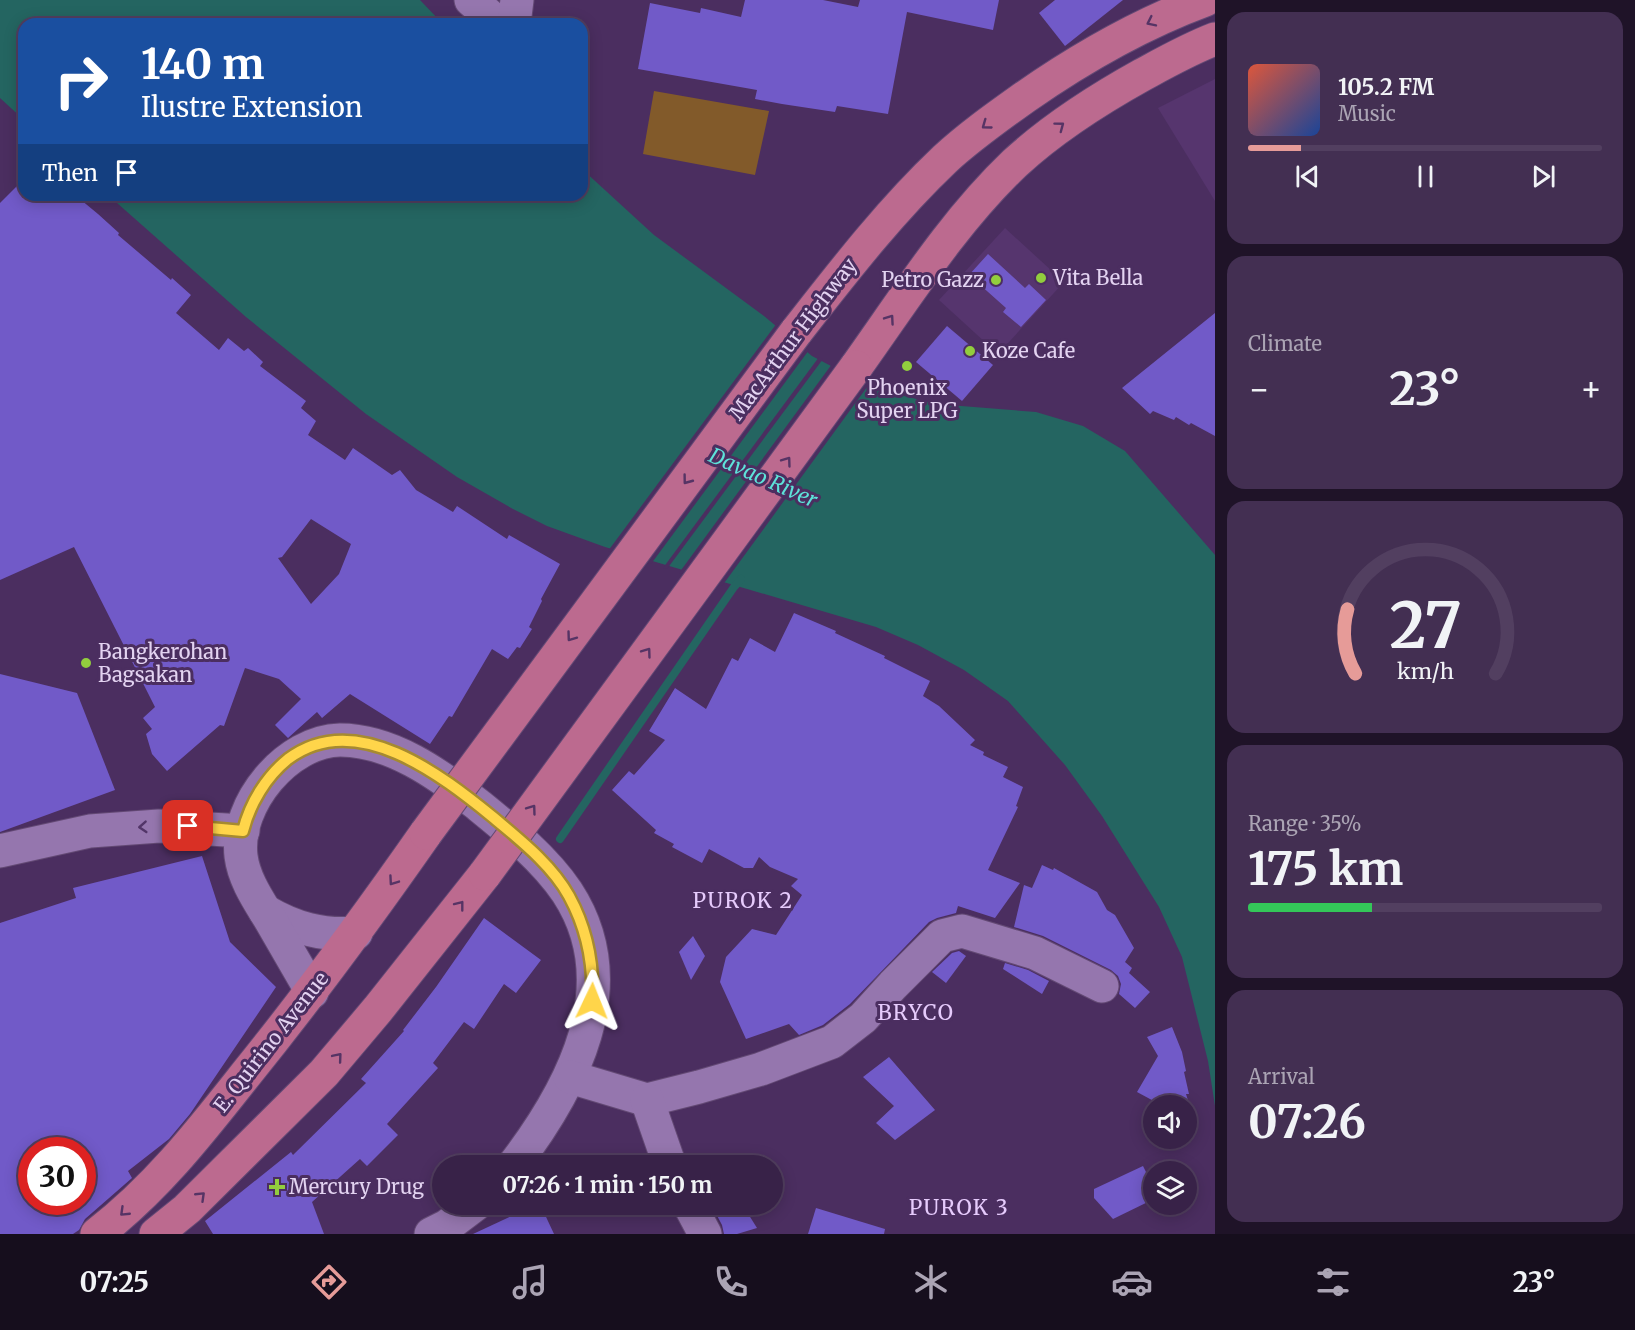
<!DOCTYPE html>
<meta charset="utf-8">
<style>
:root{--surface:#382248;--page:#432f52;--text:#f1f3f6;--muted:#aba4b4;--line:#523f60;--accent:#e69b98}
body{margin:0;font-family:Merriweather,serif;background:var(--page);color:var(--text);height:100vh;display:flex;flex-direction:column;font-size:22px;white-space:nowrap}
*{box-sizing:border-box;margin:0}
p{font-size:20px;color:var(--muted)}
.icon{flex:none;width:33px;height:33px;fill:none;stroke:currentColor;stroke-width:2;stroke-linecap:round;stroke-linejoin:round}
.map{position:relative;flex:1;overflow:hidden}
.sheet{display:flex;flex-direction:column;gap:12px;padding:12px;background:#1f1328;width:420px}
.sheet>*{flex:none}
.top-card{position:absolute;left:18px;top:18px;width:570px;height:183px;border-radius:18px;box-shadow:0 3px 15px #0003,0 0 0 2px var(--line);background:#1a4fa0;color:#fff;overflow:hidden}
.controls{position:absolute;left:1143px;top:1095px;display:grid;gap:12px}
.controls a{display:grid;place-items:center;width:54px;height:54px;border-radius:50%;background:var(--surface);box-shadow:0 3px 15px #0003,0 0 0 2px var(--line);font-size:30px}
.speed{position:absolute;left:18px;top:1137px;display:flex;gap:12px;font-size:30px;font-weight:700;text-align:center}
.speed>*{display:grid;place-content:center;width:78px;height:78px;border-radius:50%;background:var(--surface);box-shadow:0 3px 15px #0003,0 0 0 2px var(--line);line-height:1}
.speed .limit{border:9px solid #d22;background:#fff;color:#111}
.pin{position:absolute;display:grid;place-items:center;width:51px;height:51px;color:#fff;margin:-26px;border-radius:12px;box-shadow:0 3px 9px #0006}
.me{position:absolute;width:66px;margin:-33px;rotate:2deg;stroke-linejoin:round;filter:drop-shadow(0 0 4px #0008)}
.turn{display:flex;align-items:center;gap:21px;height:126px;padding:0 24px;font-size:27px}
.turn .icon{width:78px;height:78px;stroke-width:2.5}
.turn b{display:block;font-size:42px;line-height:51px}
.then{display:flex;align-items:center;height:57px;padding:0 24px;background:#0003;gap:12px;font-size:22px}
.big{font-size:45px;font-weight:700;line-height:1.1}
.sheet .tile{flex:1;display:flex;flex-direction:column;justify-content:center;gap:9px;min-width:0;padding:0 21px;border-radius:18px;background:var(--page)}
.sheet .dial{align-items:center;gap:0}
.dial svg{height:156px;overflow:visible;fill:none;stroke:var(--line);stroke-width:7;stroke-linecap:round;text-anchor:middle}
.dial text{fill:var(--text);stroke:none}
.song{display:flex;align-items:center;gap:18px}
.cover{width:72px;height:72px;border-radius:9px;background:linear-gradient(135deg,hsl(10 70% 55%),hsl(220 70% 35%))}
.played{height:6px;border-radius:3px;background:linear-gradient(90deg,var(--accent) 15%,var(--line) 15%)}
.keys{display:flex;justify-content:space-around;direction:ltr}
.heat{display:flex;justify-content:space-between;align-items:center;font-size:33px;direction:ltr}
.charge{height:9px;border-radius:4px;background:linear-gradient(90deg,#34c759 35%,var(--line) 0)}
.trip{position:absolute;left:432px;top:1155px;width:351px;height:60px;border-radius:30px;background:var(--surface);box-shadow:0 3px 15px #0003,0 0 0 2px var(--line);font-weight:700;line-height:60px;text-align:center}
.tabs{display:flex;height:96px;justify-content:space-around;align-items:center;background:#160e1d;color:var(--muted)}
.tabs .icon{width:42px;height:42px}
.tabs .current{color:var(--accent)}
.tabs b{font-size:27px;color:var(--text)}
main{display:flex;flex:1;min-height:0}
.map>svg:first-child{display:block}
.built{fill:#56356e}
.green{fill:#825a2a}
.water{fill:#246561}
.pier{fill:#4b2e60}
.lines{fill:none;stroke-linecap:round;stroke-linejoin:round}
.stream{stroke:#246561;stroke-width:8}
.building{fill:#715ac8;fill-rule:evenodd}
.minor-casing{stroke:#634974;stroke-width:35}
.major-casing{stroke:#634974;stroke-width:35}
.minor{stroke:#9576ae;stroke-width:33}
.major{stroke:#bc6a8f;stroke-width:33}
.major-bridge-casing{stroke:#634974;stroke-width:35;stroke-linecap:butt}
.major-bridge{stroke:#bc6a8f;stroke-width:33}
.oneway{stroke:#563465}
.oneway2{stroke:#523568}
.route-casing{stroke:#a68a30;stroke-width:15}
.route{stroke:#ffd54a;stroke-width:10}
.poi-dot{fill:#92cd3e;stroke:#4b2e60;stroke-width:2}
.labels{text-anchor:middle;stroke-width:6;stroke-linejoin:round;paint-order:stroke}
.poi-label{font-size:20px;fill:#e3d3f1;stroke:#4b2e60;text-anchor:start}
.street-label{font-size:20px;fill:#e3d3f1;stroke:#4b2e60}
.water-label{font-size:21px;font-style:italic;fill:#5ee3da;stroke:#4b2e60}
.neighbourhood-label{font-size:21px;letter-spacing:1.5px;fill:#e6cbfc;stroke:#4b2e60}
</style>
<main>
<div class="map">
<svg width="1215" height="1234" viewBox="0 0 1215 1234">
<rect width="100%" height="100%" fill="#4b2e60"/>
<g class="built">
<polygon points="1215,79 1215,201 1158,108"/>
<polygon points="1005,228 1064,282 998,354 939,300"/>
</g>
<polygon class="green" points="654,91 769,111 755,175 643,154"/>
<g class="water">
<polygon points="0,0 420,0 443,24 24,24 24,120 0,98"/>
<polygon points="582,169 654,235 764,316 812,356 873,388 936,404 1036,412 1083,426 1125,451 1215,555 1215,1106 1208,1061 1182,957 1159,907 1102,816 1065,765 1008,701 964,670 918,645 876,627 605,547 547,526 513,509 457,477 366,414 246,317 108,195 582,195"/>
</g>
<g class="pier">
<polygon points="777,323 809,350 651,564 608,551"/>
<polygon points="819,357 823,359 667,569 663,568"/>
<polygon points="832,364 870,383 722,586 679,573"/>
</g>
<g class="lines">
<polyline class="stream" points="560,839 734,587 741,579"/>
</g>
<g class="building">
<polygon points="745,0 823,0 858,7 860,0 999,0 993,30 907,12 888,114 837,106 835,112 782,104 755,99 757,90 638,69 650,3 700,13 701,8 741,17"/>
<polygon points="1055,0 1123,0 1065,46 1039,13"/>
<path d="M20,183L24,186V195H75L98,214L119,233L118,235L171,280L172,278L191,295L176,313L219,350L228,338L244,351L248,348L263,362L260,366L306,401L301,408L316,421L308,435L345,460L353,448L392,475L400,470L416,490L453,512L457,506L507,539L509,535L560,564L541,599L542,601L529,627L532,629L520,648L517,647L508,659L492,649L452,717L449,716L430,744L350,694L322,718L317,712L288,738L275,725L301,699L279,679L245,668L224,726L220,725L167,771L152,754L146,734L152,729L143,718L155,707L74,547L0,580V203ZM311,519L351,544L339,574L311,604L278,558L282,557Z"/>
<polygon points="988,254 1025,288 1029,284 1046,300 1021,327 1003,312 1006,308 969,275"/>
<polygon points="1215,313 1215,436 1191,423 1189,425 1176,417 1174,420 1153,411 1150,414 1122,388"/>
<polygon points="947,326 993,365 962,401 916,362"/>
<polygon points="794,613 836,631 835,633 885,656 884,658 930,681 923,696 939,706 975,740 970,745 984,752 983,755 1008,767 1003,777 1023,787 1016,806 1018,807 988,870 1020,883 995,918 958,906 956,913 937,918 929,922 850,1004 823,1025 799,1035 789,1024 746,1039 720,982 726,957 752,929 776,935 802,895 791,886 798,879 770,867 759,857 753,868 744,868 709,849 702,863 672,847 674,844 654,833 656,830 612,790 629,771 634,775 665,740 649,731 675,688 706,709 732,658 738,661 750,638 775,652"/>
<polygon points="0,674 77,693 115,790 0,832"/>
<path d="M202,856L230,942L276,987L190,1114L169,1139L128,1171L132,1178L85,1219L79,1230L73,1234H0V923L76,898L73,888ZM32,1150H82V1202H32Z"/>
<polygon points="1042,865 1053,870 1054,868 1097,892 1107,910 1115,915 1134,948 1125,962 1132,968 1129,973 1150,992 1135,1008 1119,994 1121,984 1118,976 1111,970 1043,936 1014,927 1024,885 1032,888"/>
<polygon points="484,918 541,960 516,993 504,984 474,1029 464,1022 433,1063 438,1068 387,1124 398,1135 367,1166 360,1159 312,1202 324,1234 213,1234 205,1221 291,1152 293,1155 366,1083 361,1079 404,1031 403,1030 436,987"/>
<polygon points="693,936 705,956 691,980 679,952"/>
<polygon points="959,951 966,956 946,983 932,972 952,953"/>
<polygon points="1005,963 1028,970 1049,981 1042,994 1003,969"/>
<polygon points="1172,1027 1182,1052 1186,1071 1184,1072 1189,1094 1186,1094 1190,1107 1186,1108 1186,1106 1163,1106 1137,1092 1158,1056 1147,1037"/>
<polygon points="889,1057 935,1110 895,1140 876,1123 894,1106 863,1077"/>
<polygon points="1143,1166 1154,1188 1154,1199 1113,1219 1094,1198 1094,1189"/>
<polygon points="537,1204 540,1204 554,1234 473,1234"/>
<polygon points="719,1204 742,1204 757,1228 737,1234 724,1234 722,1225 713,1208"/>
<polygon points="816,1208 885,1229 884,1234 808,1234"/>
</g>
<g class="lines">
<defs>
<g id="minor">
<polyline points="471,0 499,24"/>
<polyline points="514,24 517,0"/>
<polyline points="0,851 90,831 159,826 243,831"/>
<path d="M265,911C294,928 322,936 356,933"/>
<path d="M312,992C298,968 285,945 271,921C259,901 244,880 241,856C235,804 287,741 340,740C391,740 438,774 477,804C509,830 544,858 567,892C628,985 572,1089 513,1166"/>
<polyline points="570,1077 647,1100 699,1087 761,1069 832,1042 863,1018 893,985 942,936 962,931 1035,953 1102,986"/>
<polyline points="647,1100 670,1166"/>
<polyline points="689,1204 705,1234"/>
<polyline points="431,1234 447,1226 476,1204"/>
</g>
<g id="major">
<path d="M796,332C843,272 890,211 945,159C970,136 997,117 1025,97C1081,58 1140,24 1205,0"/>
<path d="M856,367C906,297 953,222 1015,163C1053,128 1097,100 1142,75C1166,62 1189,49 1215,39"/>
<path d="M97,1234C156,1189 201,1131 246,1074C309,996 368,916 426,833"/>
<polyline points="156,1234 187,1209 324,1073 378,1009 485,874"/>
</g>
</defs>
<use href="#minor" class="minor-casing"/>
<use href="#major" class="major-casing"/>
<use href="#minor" class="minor"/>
<use href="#major" class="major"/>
<defs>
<g id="major-bridge">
<polyline points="426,833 796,332"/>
<polyline points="485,874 856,367"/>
</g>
</defs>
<use href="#major-bridge" class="major-bridge-casing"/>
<use href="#major-bridge" class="major-bridge"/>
</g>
<defs><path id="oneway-chevron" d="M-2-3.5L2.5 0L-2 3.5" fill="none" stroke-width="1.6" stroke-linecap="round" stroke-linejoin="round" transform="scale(1.5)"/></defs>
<g class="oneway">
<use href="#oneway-chevron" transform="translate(1151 22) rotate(154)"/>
<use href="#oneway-chevron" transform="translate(986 125) rotate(144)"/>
<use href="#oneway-chevron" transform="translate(1060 126) rotate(-37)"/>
<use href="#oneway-chevron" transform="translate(890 319) rotate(-55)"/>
<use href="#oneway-chevron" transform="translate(787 461) rotate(-54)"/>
<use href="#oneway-chevron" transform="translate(687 480) rotate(127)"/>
<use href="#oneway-chevron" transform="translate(571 637) rotate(126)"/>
<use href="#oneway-chevron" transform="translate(647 652) rotate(-54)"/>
<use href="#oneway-chevron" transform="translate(532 809) rotate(-54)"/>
<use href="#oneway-chevron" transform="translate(393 881) rotate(125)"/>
<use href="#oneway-chevron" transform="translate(460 905) rotate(-52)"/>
<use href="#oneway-chevron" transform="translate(338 1057) rotate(-50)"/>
<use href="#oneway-chevron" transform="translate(201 1196) rotate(-44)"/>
<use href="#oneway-chevron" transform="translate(124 1212) rotate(136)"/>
</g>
<use class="oneway2" href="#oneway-chevron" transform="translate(143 827) rotate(176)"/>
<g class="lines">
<defs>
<path id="route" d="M188,826L243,831C250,803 266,777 288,759C356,708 441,775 494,818C520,840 552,865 569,896C587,929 594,964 592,1001"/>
</defs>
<use href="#route" class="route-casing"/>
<use href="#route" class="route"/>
</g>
<g class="poi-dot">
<circle cx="1041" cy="278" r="6"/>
<circle cx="996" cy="280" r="6"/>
<circle cx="970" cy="351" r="6"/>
<circle cx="907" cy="366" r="6"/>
<circle cx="86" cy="663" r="6"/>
<path d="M274 1178h6v6h6v6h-6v6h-6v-6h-6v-6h6z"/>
</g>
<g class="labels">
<g class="poi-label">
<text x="1053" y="285">Vita Bella</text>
<text x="984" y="287" text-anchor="end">Petro Gazz</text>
<text x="982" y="358">Koze Cafe</text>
<text x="907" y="395" text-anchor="middle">Phoenix<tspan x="907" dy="23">Super LPG</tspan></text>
<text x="98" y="659">Bangkerohan<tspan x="98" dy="23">Bagsakan</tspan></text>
<text x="289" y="1194">Mercury Drug</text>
</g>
<g class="street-label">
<text transform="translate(793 339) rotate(-53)" y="7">MacArthur Highway</text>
<text transform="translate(271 1042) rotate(-52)" y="7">E. Quirino Avenue</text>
</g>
<g class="water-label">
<text transform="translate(763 478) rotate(24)" y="7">Davao River</text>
</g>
<g class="neighbourhood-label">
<text x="743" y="908">PUROK 2</text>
<text x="916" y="1020">BRYCO</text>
<text x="959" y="1215">PUROK 3</text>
</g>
</g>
</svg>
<div class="controls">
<a><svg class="icon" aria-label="sound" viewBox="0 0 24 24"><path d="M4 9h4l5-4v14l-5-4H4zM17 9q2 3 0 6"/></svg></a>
<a><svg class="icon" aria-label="layers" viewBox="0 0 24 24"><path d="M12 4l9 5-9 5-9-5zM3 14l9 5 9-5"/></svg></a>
</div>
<div class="speed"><div class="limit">30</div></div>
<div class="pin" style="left:188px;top:826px;background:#d93025"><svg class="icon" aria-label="arrive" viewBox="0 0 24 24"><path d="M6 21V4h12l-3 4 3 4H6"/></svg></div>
<svg class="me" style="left:592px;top:1001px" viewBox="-20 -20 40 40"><path d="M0-17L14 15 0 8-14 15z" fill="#ffd54a" stroke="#fff" stroke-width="4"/></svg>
<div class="trip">07:26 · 1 min · 150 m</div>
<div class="top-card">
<div class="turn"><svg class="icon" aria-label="right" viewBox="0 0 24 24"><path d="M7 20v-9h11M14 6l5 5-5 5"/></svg><div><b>140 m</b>Ilustre Extension</div></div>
<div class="then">Then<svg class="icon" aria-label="arrive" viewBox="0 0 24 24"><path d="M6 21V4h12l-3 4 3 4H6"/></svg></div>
</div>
</div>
<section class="sheet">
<div class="tile">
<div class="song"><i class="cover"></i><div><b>105.2 FM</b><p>Music</p></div></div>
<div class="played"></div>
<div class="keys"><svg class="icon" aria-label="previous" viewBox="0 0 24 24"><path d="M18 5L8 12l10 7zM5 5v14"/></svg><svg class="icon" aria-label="pause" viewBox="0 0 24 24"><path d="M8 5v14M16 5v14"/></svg><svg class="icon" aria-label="next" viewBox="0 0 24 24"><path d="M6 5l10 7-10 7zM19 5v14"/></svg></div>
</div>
<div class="tile"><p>Climate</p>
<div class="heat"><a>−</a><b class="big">23°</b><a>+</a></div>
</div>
<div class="tile dial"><svg viewBox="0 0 100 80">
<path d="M14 69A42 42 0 1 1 86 69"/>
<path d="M14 69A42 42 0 0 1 10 36" stroke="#e69b98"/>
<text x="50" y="56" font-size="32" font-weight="700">27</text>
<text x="50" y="72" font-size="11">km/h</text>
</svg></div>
<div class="tile"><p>Range · 35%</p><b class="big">175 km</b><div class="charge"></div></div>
<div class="tile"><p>Arrival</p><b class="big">07:26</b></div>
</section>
</main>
<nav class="tabs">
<b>07:25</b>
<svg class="icon current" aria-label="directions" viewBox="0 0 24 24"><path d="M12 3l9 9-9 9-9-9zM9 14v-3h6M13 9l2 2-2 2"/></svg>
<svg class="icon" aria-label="music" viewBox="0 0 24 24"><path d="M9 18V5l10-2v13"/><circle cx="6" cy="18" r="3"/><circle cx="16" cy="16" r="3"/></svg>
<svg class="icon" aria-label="phone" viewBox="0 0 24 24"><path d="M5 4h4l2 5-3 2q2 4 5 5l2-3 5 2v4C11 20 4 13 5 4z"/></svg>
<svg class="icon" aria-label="climate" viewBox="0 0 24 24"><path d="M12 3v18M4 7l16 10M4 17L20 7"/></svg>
<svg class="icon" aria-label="car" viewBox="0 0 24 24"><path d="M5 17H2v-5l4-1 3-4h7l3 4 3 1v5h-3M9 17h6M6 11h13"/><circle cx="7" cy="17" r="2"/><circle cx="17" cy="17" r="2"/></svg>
<svg class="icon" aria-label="filters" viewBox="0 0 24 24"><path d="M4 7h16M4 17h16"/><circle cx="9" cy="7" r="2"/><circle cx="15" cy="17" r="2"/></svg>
<b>23°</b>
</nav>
